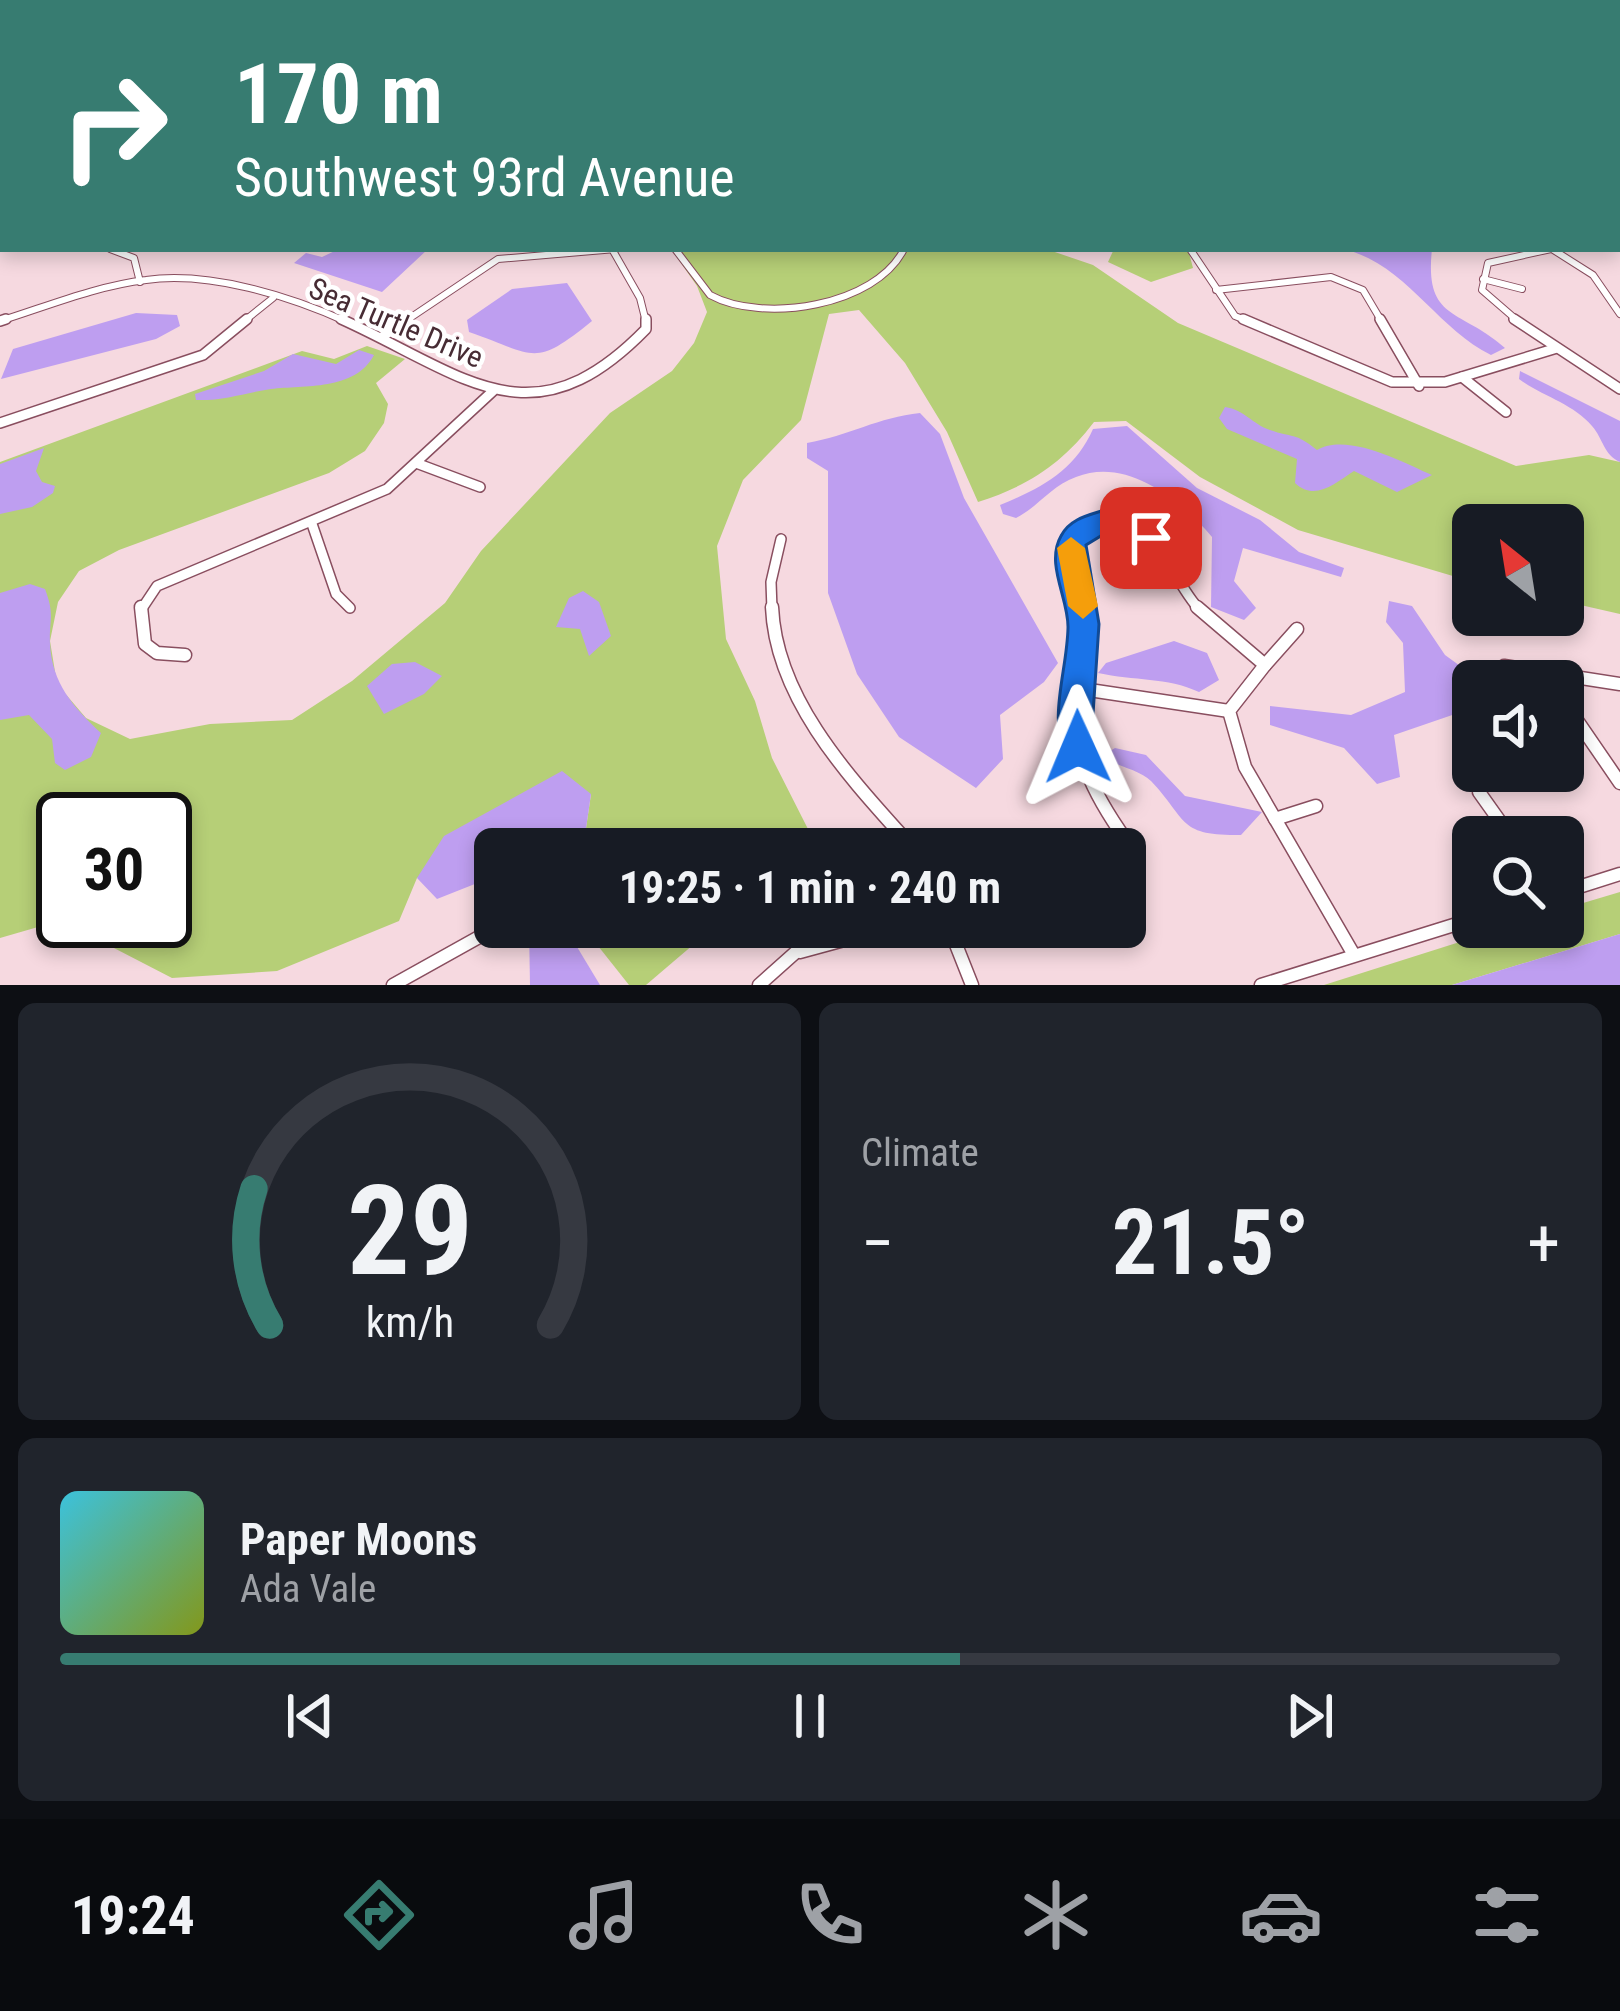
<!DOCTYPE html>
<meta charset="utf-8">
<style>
:root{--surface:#171b24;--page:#20242c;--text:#f1f3f6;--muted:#9ea1a6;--line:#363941;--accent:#377c71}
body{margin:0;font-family:"Roboto Condensed",sans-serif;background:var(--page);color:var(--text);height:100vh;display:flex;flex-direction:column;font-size:45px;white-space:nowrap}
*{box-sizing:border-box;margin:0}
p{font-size:39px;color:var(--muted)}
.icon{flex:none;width:66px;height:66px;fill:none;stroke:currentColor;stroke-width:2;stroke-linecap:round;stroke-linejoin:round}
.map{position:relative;height:985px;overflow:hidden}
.side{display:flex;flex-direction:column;gap:18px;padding:18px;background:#0d0f14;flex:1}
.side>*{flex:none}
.banner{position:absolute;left:0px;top:0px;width:1620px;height:252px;box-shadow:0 6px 18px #0003;background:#377c71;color:#fff;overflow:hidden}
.needle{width:78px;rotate:330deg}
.buttons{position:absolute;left:1452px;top:504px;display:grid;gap:24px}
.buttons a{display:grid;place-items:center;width:132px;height:132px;border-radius:18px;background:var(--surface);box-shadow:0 6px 18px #0003;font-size:60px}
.speed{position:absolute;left:36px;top:792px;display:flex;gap:24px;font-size:60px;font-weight:700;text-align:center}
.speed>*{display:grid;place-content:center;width:156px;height:156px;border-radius:50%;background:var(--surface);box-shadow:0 6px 18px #0003;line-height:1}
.speed .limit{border:6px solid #111;border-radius:18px;background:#fff;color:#111}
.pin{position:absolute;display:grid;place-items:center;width:102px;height:102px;color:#fff;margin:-51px;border-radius:24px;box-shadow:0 6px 18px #0006}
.me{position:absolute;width:132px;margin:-66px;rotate:359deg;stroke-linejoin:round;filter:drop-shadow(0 0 9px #0008)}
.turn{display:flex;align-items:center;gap:42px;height:252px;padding:0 36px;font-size:54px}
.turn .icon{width:156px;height:156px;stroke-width:2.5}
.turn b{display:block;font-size:84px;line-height:102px}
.big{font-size:90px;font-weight:700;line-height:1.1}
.side .card{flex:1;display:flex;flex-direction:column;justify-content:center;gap:18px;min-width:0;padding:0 42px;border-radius:18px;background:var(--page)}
.side .dial{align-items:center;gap:0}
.dial svg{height:312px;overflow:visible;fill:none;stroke:var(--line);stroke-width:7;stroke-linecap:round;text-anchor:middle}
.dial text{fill:var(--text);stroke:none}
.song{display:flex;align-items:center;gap:36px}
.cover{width:144px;height:144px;border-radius:18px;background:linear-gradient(135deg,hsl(190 70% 55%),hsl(70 70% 35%))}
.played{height:12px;border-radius:6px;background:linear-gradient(90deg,var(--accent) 60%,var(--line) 60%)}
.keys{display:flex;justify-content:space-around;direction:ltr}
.heat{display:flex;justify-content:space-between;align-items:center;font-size:66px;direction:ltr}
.side .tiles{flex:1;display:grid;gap:18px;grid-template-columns:1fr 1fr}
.card:last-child{grid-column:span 2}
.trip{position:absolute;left:474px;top:828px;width:672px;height:120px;border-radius:18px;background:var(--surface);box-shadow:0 6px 18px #0003;font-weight:700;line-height:120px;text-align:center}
.tab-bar{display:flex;height:192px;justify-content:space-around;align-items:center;background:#090b0e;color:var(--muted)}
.tab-bar .icon{width:84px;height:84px}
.tab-bar .current{color:var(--accent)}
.tab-bar b{font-size:54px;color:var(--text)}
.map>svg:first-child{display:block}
.green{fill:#b6cf77;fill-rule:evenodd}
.water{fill:#be9ef0}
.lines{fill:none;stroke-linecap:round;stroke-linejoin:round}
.street-far2-casing{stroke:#894e5f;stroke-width:8}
.street-far1-casing{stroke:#894e5f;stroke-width:12}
.street-casing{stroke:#894e5f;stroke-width:15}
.street-far2{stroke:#fff;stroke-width:6}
.street-far1{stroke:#fff;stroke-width:9}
.street{stroke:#fff;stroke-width:12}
.route{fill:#1a73e8;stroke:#114b97;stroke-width:3}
.slow{fill:#f59e0b}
.labels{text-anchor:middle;stroke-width:9;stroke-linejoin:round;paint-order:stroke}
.street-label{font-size:30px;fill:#472c34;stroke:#fff}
</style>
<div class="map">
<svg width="1620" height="985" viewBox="0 0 1620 985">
<rect width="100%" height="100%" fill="#f6d9e0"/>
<g class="green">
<path d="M671,249H1046L1093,265L1178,323L1516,466L1589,455L1620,462V614L1563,601V525H1473V582L1298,530L1200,477L1126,421L1094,422C1062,464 1028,486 978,502L947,432L905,363L859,310L829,314L801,420L743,480L717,546L726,639L755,701L772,758L809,831L792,849H583L591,794L417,878L399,921L277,971L172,978L112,947L38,927L0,938V462L302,351L334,359L367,346L405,359L376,383L388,404L384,423L365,451L329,473L119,550L79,571L58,602L50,641L57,684L86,718L130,739L210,724L292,720L352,681L445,603L481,551L610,413L672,371L694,343L707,312L697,286ZM63,819H165V921H63Z"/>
<polygon points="1114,249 1188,249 1193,268 1151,282 1108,262"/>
<polygon points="1620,892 1620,934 1452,985 1324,985 1507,927 1563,927 1563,909"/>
<polygon points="583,927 714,927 646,985 629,985"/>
</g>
<g class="water">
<polygon points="339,249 428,249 382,292 294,263 306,253 322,257"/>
<path d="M1343,249H1432C1424,322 1461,308 1505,348L1491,355C1436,328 1405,263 1343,249Z"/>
<path d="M567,283L592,321C533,369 536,355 469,332L467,320L512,289Z"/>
<polygon points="136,313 177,315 180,326 156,339 1,379 13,349"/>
<path d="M359,350L374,355C355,391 304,385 271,389C244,393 223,401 196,400L195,394L264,371L293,354L336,364Z"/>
<path d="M1520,371L1620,421V462C1603,454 1604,440 1592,426C1574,404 1542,396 1519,379Z"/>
<path d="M1225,407C1245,410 1252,424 1270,430C1292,438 1295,432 1317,450C1347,432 1403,462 1432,475L1397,492L1354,471C1335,483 1315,502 1295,483L1297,459L1227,429L1219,418Z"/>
<path d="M920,413L940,434L964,498L1058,663L1044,682L1000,715L1003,759L976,788L899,737L857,674L828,593V471L807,458V443C848,436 879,417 920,413Z"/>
<path d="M1127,426L1197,488L1260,520L1299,552L1344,568L1341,577L1243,548L1234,581L1256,608L1244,620L1211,607L1212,537C1182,501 1127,456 1076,477C1051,486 1038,507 1016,518L1003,514L1000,505C1042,488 1075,470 1093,429Z"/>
<polygon points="44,448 36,471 42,482 55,486 53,493 32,507 0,514 0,464"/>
<path d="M30,584L45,589C55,615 49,619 50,644C52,683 73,707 101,733L91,757L65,770L55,763L52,739L29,715L0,720V593Z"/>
<polygon points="583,591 599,602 611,636 589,656 580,629 556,627 569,598"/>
<polygon points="1389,601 1412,606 1445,655 1474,676 1494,681 1473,681 1473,718 1461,712 1394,735 1400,777 1377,784 1344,748 1270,725 1270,706 1351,715 1405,692 1403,643 1386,622"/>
<path d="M1174,641L1207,653L1219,680L1199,692C1167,677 1134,681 1098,673L1106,663Z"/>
<polygon points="415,662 442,676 424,694 384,714 367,686 392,664"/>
<path d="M1115,748L1146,755L1185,796L1262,812L1241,835C1177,836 1188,820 1151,781C1140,770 1114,765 1100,757Z"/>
<polygon points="562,771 591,794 583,849 495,849 495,876 437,899 417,878 444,836"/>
<polygon points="529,927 565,927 600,985 530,985"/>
<polygon points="1620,934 1620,985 1452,985"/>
</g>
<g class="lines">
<defs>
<g id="street-far2">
<polyline points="110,249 134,258 140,282"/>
<polyline points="612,249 640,298 646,322"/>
<path d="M675,249L710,295C763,324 876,306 904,249"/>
<polyline points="1190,249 1235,316 1250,322"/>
<polyline points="1552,249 1593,275 1620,314"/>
<polyline points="1483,279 1522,289"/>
<polyline points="1216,290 1331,277 1363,290 1382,322"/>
<path d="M0,321C48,306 96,286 146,280C209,271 290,296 347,322"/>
<polyline points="243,322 273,298"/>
<polyline points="404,322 498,259 616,249"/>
<polyline points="1519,322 1482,290 1488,263 1551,249"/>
</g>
<g id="street-far1">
<path d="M341,319C465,375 531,447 646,329V319"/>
<polyline points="1243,319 1392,382 1445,382 1557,348"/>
<polyline points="1380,319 1419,386"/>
<polyline points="1514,319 1620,389"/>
<polyline points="0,321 6,319"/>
<polyline points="382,337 408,319"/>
<polyline points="1462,377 1506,412"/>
<polyline points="0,423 203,355 247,319"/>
<polyline points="416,463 480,487"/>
<polyline points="312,524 336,594 350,608"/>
<polyline points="141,610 157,586 387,489 493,391"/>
<polyline points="772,610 771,582 781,539"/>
<path d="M1083,610C1080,592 1069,573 1070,554C1073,517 1121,513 1145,533C1168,552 1178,587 1200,610"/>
</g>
<g id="street">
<polyline points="141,607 145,644 157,653 185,655"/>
<path d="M772,607C776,702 854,782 914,849"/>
<path d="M1083,607C1086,635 1079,663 1076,691C1069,748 1094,795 1126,840"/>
<polyline points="1197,607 1265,665 1229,711 1245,767 1354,955"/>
<polyline points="1265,665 1297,629"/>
<polyline points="1504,666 1620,684"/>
<polyline points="1076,688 1229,711"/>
<polyline points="1563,700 1620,783"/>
<polyline points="1479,792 1511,837"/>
<polyline points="1275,819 1316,806"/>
<polyline points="1563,892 1620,874"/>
<polyline points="949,927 972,985"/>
<polyline points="800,952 892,927"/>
<polyline points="393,985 497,927"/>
<polyline points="759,985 824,927"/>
<polyline points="1261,985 1473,919"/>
</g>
</defs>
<use href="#street-far2" class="street-far2-casing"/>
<use href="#street-far1" class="street-far1-casing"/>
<use href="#street" class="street-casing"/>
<use href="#street-far2" class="street-far2"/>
<use href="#street-far1" class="street-far1"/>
<use href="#street" class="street"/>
</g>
<linearGradient id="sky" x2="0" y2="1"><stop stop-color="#97abeb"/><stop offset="0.42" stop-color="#fbeef1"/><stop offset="1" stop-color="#fbeef1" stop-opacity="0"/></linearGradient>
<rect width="1620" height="239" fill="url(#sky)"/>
<path class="route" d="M1108,509L1148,519L1166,538L1151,549L1109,531L1086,545L1099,624L1090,759L1078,763L1066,759C1048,716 1067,672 1068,628C1069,599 1045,564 1061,536C1070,518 1090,515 1108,509Z"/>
<polygon class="slow" points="1071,537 1085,548 1098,606 1083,619 1068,606 1057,548"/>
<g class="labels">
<g class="street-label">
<text transform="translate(396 323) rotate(23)" y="10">Sea Turtle Drive</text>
</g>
</g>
</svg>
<div class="buttons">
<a><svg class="needle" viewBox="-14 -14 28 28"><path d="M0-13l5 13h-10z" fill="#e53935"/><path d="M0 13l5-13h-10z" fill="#9ea1a6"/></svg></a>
<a><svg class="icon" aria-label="sound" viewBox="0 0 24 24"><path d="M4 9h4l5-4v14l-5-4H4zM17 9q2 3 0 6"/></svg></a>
<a><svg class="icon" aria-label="search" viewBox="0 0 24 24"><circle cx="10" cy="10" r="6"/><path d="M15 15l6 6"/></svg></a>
</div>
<div class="speed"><div class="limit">30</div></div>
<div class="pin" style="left:1151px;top:538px;background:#d93025"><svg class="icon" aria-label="arrive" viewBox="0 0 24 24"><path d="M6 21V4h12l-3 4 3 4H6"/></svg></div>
<svg class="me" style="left:1078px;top:747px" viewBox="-20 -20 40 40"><path d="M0-17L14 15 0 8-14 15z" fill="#1a73e8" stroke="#fff" stroke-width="4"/></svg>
<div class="trip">19:25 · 1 min · 240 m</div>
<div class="banner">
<div class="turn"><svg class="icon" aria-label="right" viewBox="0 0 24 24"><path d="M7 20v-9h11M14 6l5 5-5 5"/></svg><div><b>170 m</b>Southwest 93rd Avenue</div></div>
</div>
</div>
<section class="side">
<div class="tiles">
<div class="card dial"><svg viewBox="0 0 100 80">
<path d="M14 69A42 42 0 1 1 86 69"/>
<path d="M14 69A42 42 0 0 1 10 34" stroke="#377c71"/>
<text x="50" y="56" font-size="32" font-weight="700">29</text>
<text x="50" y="72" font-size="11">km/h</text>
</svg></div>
<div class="card"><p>Climate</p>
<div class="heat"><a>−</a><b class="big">21.5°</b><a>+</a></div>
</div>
<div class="card">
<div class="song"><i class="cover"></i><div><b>Paper Moons</b><p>Ada Vale</p></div></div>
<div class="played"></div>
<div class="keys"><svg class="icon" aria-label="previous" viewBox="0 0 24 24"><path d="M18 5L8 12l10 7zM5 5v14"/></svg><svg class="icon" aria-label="pause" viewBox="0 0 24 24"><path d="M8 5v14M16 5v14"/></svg><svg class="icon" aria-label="next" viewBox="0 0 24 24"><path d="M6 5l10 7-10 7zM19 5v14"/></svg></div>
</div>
</div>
</section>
<nav class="tab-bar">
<b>19:24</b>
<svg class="icon current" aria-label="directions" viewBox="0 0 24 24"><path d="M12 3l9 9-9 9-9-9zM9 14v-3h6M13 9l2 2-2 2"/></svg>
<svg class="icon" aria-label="music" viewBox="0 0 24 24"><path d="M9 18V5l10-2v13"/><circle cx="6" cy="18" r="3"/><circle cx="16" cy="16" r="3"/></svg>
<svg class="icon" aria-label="phone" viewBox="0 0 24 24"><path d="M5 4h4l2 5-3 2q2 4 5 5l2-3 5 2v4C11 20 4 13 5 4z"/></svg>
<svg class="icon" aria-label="climate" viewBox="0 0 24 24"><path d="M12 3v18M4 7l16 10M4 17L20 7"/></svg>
<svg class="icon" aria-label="car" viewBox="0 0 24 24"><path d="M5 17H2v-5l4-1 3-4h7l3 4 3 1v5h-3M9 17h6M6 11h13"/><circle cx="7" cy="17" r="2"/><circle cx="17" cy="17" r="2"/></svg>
<svg class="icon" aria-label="filters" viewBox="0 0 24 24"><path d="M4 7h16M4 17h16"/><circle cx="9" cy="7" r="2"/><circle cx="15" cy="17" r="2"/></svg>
</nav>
